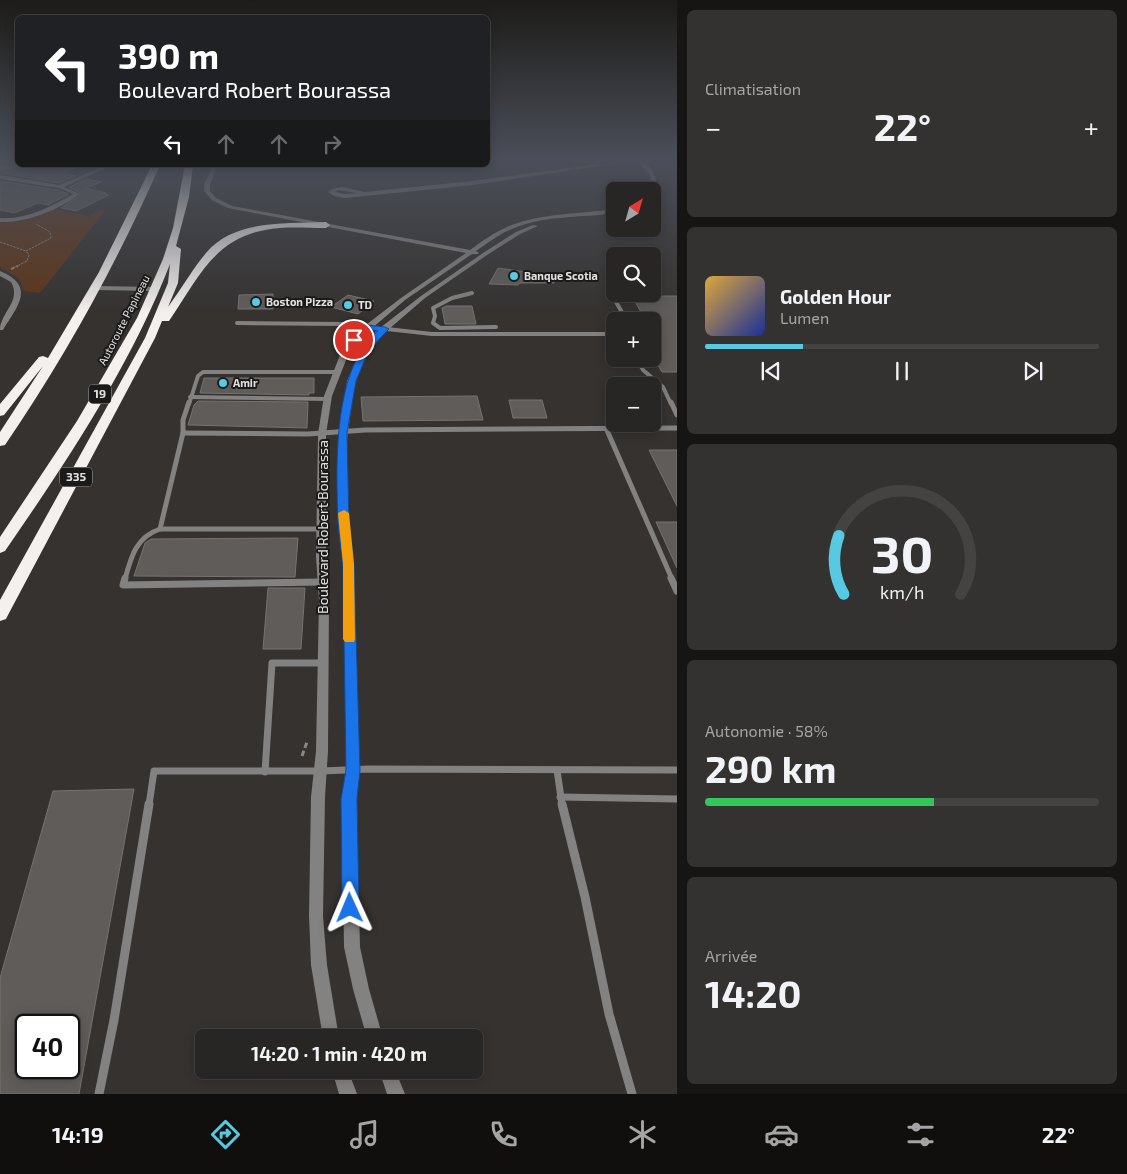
<!DOCTYPE html>
<html lang="fr">
<meta charset="utf-8">
<style>
:root{--surface:#282624;--page:#343231;--text:#f1f3f6;--muted:#a5a5a6;--line:#444341;--accent:#57c9e2}
body{margin:0;font-family:"Exo 2",sans-serif;background:var(--page);color:var(--text);height:100vh;display:flex;flex-direction:column;font-size:19px;white-space:nowrap}
*{box-sizing:border-box;margin:0}
p{font-size:16px;color:var(--muted)}
.icon{flex:none;width:28px;height:28px;fill:none;stroke:currentColor;stroke-width:2;stroke-linecap:round;stroke-linejoin:round}
.map{position:relative;flex:1;overflow:hidden}
.side{display:flex;flex-direction:column;gap:10px;padding:10px;background:#161514;width:450px}
.side>*{flex:none}
.hud{position:absolute;left:15px;top:15px;width:475px;height:152px;border-radius:8px;box-shadow:0 2px 12px #0003,0 0 0 1px var(--line);background:#202124;color:#fff;overflow:hidden}
.needle{width:32px;rotate:37deg}
.fabs{position:absolute;left:606px;top:182px;display:grid;gap:10px}
.fabs a{display:grid;place-items:center;width:55px;height:55px;border-radius:8px;background:var(--surface);box-shadow:0 2px 12px #0003,0 0 0 1px var(--line);font-size:25px}
.speed{position:absolute;left:15px;top:1014px;display:flex;gap:10px;font-size:25px;font-weight:700;text-align:center}
.speed>*{display:grid;place-content:center;width:65px;height:65px;border-radius:50%;background:var(--surface);box-shadow:0 2px 12px #0003,0 0 0 1px var(--line);line-height:1}
.speed .limit{border:2px solid #111;border-radius:8px;background:#fff;color:#111}
.pin{position:absolute;display:grid;place-items:center;width:42px;height:42px;color:#fff;margin:-21px;border:2px solid #fff;border-radius:50%;box-shadow:0 1px 5px #0007}
.me{position:absolute;width:55px;margin:-28px;rotate:359deg;stroke-linejoin:round;filter:drop-shadow(0 0 4px #0008)}
.turn{display:flex;align-items:center;gap:18px;height:105px;padding:0 20px;font-size:22px}
.turn .icon{width:65px;height:65px;stroke-width:2.5}
.turn b{display:block;font-size:35px;line-height:42px}
.lanes{display:flex;align-items:center;height:48px;padding:0 20px;background:#0003;justify-content:center;gap:25px;direction:ltr}
.lanes .off{opacity:.35}
.big{font-size:38px;font-weight:700;line-height:1.1}
.side .card{flex:1;display:flex;flex-direction:column;justify-content:center;gap:8px;min-width:0;padding:0 18px;border-radius:8px;background:var(--page)}
.side .dial{align-items:center;gap:0}
.dial svg{height:130px;overflow:visible;fill:none;stroke:var(--line);stroke-width:7;stroke-linecap:round;text-anchor:middle}
.dial text{fill:var(--text);stroke:none}
.song{display:flex;align-items:center;gap:15px}
.cover{width:60px;height:60px;border-radius:8px;background:linear-gradient(135deg,hsl(40 70% 55%),hsl(230 70% 35%))}
.played{height:5px;border-radius:2px;background:linear-gradient(90deg,var(--accent) 25%,var(--line) 25%)}
.keys{display:flex;justify-content:space-around;direction:ltr}
.heat{display:flex;justify-content:space-between;align-items:center;font-size:28px;direction:ltr}
.charge{height:8px;border-radius:4px;background:linear-gradient(90deg,#34c759 58%,var(--line) 0)}
.trip{position:absolute;left:195px;top:1029px;width:288px;height:50px;border-radius:8px;background:var(--surface);box-shadow:0 2px 12px #0003,0 0 0 1px var(--line);font-weight:700;line-height:50px;text-align:center}
.tabs{display:flex;height:80px;justify-content:space-around;align-items:center;background:#100f0e;color:var(--muted)}
.tabs .icon{width:35px;height:35px}
.tabs .active{color:var(--accent)}
.tabs b{font-size:22px;color:var(--text)}
main{display:flex;flex:1;min-height:0}
.map>svg:first-child{display:block}
.green{fill:#5e3519}
.building{fill:#5f5c5a;stroke:#767270;fill-rule:evenodd}
.lines{fill:none;stroke-linecap:round;stroke-linejoin:round}
.path-far2{stroke:#8a8886;stroke-width:1;stroke-dasharray:2.5 1;stroke-linecap:butt}
.path-far1{stroke:#8a8886;stroke-width:2;stroke-dasharray:4 2;stroke-linecap:butt}
.path{stroke:#8a8886;stroke-width:3;stroke-dasharray:5.5 3;stroke-linecap:butt}
.service-far3{stroke:#838281;stroke-width:4}
.service-far2{stroke:#838281;stroke-width:5}
.service-far1{stroke:#838281;stroke-width:7}
.service{stroke:#838281;stroke-width:9}
.minor{fill:#838281;fill-rule:evenodd}
.tertiary{fill:#838281;fill-rule:evenodd}
.motorway{fill:#f4f0ee;fill-rule:evenodd}
.route{fill:#1a73e8;stroke:#114b97}
.slow{fill:#f59e0b}
.poi-dot{fill:#57c9e2;stroke:#1c1a19;stroke-width:2}
.labels{text-anchor:middle;stroke-width:4;stroke-linejoin:round;paint-order:stroke}
.far-poi-label{font-size:11px;font-weight:bold;fill:#e3e1e0;stroke:#1c1a19;text-anchor:start}
.far-street-label{font-size:11px;fill:#e3e1e0;stroke:#1c1a19}
.shield{fill:#1c1a19;stroke:#a7a5a4;stroke-width:1}
.shield-label{font-size:12px;font-weight:bold;fill:#e3e1e0}
.street-label{font-size:14px;fill:#e3e1e0;stroke:#1c1a19}
</style>
<main>
<div class="map">
<svg width="677" height="1094" viewBox="0 0 677 1094">
<rect width="100%" height="100%" fill="#353230"/>
<polygon class="green" points="52,209 89,216 99,210 105,211 40,293 24,291 19,279 0,267 0,222 21,221"/>
<g class="building">
<polygon points="0,165 29,169 29,165 81,166 62,173 75,176 59,183 0,173"/>
<polygon points="87,179 101,182 86,188 106,193 103,194 109,195 76,211 61,208 82,194 69,187"/>
<polygon points="0,181 58,190 69,194 48,205 38,203 14,213 0,210"/>
<polygon points="498,268 555,276 554,283 520,283 518,285 489,284"/>
<polygon points="273,294 273,309 238,309 239,295"/>
<polygon points="348,295 374,301 358,314 331,307"/>
<polygon points="632,296 677,296 677,372 662,372 652,355 652,321 646,321"/>
<polygon points="446,306 472,306 476,324 445,324 442,308"/>
<polygon points="204,378 314,378 314,393 309,393 309,395 200,393"/>
<polygon points="477,396 483,420 363,421 361,397"/>
<polygon points="509,400 542,400 547,418 513,418"/>
<polygon points="198,401 308,402 307,428 188,425 194,405"/>
<polygon points="649,450 677,450 677,506"/>
<polygon points="656,522 677,522 677,568"/>
<polygon points="298,538 295,577 134,576 145,543 151,539"/>
<polygon points="268,588 305,588 301,649 263,649"/>
<path d="M134,789L79,1094H0V978L53,791ZM26,1025H69V1068H26Z"/>
</g>
<g class="lines">
<g class="path-far2">
<polyline points="0,242 26,251"/>
<polyline points="15,267 27,261 29,255 26,251 51,238 50,232 36,224"/>
</g>
<polyline class="path-far1" points="11,269 18,266"/>
<polyline class="path" points="302,756 307,742"/>
<g class="service-far3">
<polyline points="96,288 155,289"/>
<polyline points="472,293 452,298 433,308 435,316 433,323 440,328 496,327"/>
<polyline points="612,295 627,321"/>
<polyline points="237,323 342,324 432,334 615,334"/>
<polyline points="637,359 643,370 663,387 671,404"/>
<polyline points="190,397 328,399"/>
<polyline points="189,404 198,376 203,372 336,372"/>
</g>
<g class="service-far2">
<polyline points="671,402 677,415"/>
<polyline points="606,428 672,579"/>
<polyline points="183,433 308,434 365,430 677,428"/>
<polyline points="160,529 183,433 183,420 189,402"/>
<path d="M125,579C131,557 136,537 160,529H321"/>
</g>
<g class="service-far1">
<polyline points="125,578 123,585 323,582"/>
<polyline points="671,578 677,591"/>
<polyline points="557,770 562,805"/>
<polyline points="265,772 272,663 323,663"/>
<polyline points="560,797 677,799"/>
<polyline points="149,805 154,771 322,771 369,769 677,770"/>
</g>
<g class="service">
<polyline points="562,804 585,897 609,1014 632,1094"/>
<polyline points="99,1094 114,1020 149,804"/>
</g>
<g class="minor">
<path d="M628,160H639L473,185L345,198L334,196L328,192L332,189L342,187L365,192L473,181ZM338,190L358,193L345,194L335,192Z"/>
<path d="M106,165H112L64,187L80,194C59,210 26,223 0,222V218C26,220 50,207 73,194L59,188L0,179V175L59,185Z"/>
<path d="M0,271C36,286 18,306 3,330H0C0,313 22,301 11,282L0,276Z"/>
</g>
<g class="tertiary">
<path d="M635,160C651,160 661,180 654,194H652V191H650C656,176 644,169 635,160Z"/>
<path d="M213,165H217L210,185V191L216,198L232,206L470,250C482,241 495,232 509,226C542,213 580,214 615,209V213C581,218 544,215 512,229C499,234 488,243 476,251L479,253L478,254H472L405,300L364,335L348,355L332,396L326,434V557L329,600L328,751L325,797L323,916L327,965L339,1038H323L311,965L309,916L311,797L316,751L319,600L316,557L318,434L324,396L340,355L358,331L401,298L466,253L228,208L212,200L204,191V185Z"/>
<polygon points="533,225 538,226 520,234 487,255 425,298 382,335 368,351 355,381 346,447 349,524 353,564 359,770 356,799 360,947 369,989 383,1038 367,1038 353,989 344,947 342,799 347,770 343,564 339,524 338,447 347,381 361,350 376,331 421,296 483,253 516,232"/>
<polygon points="332,1070 348,1070 357,1094 339,1094"/>
<polygon points="379,1070 395,1070 405,1094 387,1094"/>
</g>
<g class="motorway">
<path d="M152,165H160C117,263 65,357 5,445L0,446V432L43,366L4,415L0,416V404L39,357L43,356L48,358L99,272Z"/>
<path d="M185,165H193L189,197L176,246L181,249L178,283L168,307C181,289 192,270 206,253C234,219 286,224 326,222L330,225L326,228C306,228 284,226 265,230C213,239 196,282 169,321H162L155,338L8,615L6,619L0,621V600L145,338L168,283L170,264C130,367 67,461 5,551L0,553V537L77,421L137,318L163,259L173,228Z"/>
</g>
</g>
<linearGradient id="sky" x2="0" y2="1"><stop stop-color="#1d1c1a"/><stop offset="0.51" stop-color="#4b4f59"/><stop offset="1" stop-color="#4b4f59" stop-opacity="0"/></linearGradient>
<rect width="677" height="313" fill="url(#sky)"/>
<path class="route" d="M367,325L385,327L389,329L369,350L356,381L347,433L349,524L354,564L360,770L357,799L359,908L356,913L350,916L345,913L342,908L341,799L346,770C345,703 344,636 343,568C342,553 339,538 338,523C336,469 332,368 378,331L369,330L357,342L350,340Z"/>
<polygon class="slow" points="344,510 349,513 354,564 355,639 354,642 345,642 343,639 343,564 338,513"/>
<g class="poi-dot">
<circle cx="514" cy="276" r="5"/>
<circle cx="256" cy="302" r="5"/>
<circle cx="348" cy="305" r="5"/>
<circle cx="223" cy="383" r="5"/>
</g>
<g class="labels">
<g class="far-poi-label">
<text x="524" y="280">Banque Scotia</text>
<text x="266" y="306">Boston Pizza</text>
<text x="358" y="309">TD</text>
<text x="233" y="387">Amir</text>
</g>
<g class="far-street-label">
<text transform="translate(124 320) rotate(-63)" y="4">Autoroute Papineau</text>
</g>
<g class="shield">
<rect x="89" y="384.5" width="22" height="19" rx="4"/>
<rect x="60" y="467.5" width="32" height="19" rx="4"/>
</g>
<g class="shield-label">
<text x="100" y="398">19</text>
<text x="76" y="481">335</text>
</g>
<g class="street-label">
<text transform="translate(323 527) rotate(-90)" y="5">Boulevard Robert Bourassa</text>
</g>
</g>
</svg>
<div class="fabs">
<a><svg class="needle" viewBox="-14 -14 28 28"><path d="M0-13l5 13h-10z" fill="#e53935"/><path d="M0 13l5-13h-10z" fill="#a5a5a6"/></svg></a>
<a><svg class="icon" aria-label="search" viewBox="0 0 24 24"><circle cx="10" cy="10" r="6"/><path d="M15 15l6 6"/></svg></a>
<a>+</a>
<a>−</a>
</div>
<div class="speed"><div class="limit">40</div></div>
<div class="pin" style="left:354px;top:340px;background:#d93025"><svg class="icon" aria-label="arrive" viewBox="0 0 24 24"><path d="M6 21V4h12l-3 4 3 4H6"/></svg></div>
<svg class="me" style="left:350px;top:908px" viewBox="-20 -20 40 40"><path d="M0-17L14 15 0 8-14 15z" fill="#1a73e8" stroke="#fff" stroke-width="4"/></svg>
<div class="trip">14:20 · 1 min · 420 m</div>
<div class="hud">
<div class="turn"><svg class="icon" aria-label="left" viewBox="0 0 24 24"><path d="M17 20v-9H6M10 6l-5 5 5 5"/></svg><div><b>390 m</b>Boulevard Robert Bourassa</div></div>
<div class="lanes"><svg class="icon" aria-label="left" viewBox="0 0 24 24"><path d="M17 20v-9H6M10 6l-5 5 5 5"/></svg><svg class="icon off" aria-label="ahead" viewBox="0 0 24 24"><path d="M12 20V5M6 11l6-6 6 6"/></svg><svg class="icon off" aria-label="ahead" viewBox="0 0 24 24"><path d="M12 20V5M6 11l6-6 6 6"/></svg><svg class="icon off" aria-label="right" viewBox="0 0 24 24"><path d="M7 20v-9h11M14 6l5 5-5 5"/></svg></div>
</div>
</div>
<section class="side">
<div class="card"><p>Climatisation</p>
<div class="heat"><a>−</a><b class="big">22°</b><a>+</a></div>
</div>
<div class="card">
<div class="song"><i class="cover"></i><div><b>Golden Hour</b><p>Lumen</p></div></div>
<div class="played"></div>
<div class="keys"><svg class="icon" aria-label="previous" viewBox="0 0 24 24"><path d="M18 5L8 12l10 7zM5 5v14"/></svg><svg class="icon" aria-label="pause" viewBox="0 0 24 24"><path d="M8 5v14M16 5v14"/></svg><svg class="icon" aria-label="next" viewBox="0 0 24 24"><path d="M6 5l10 7-10 7zM19 5v14"/></svg></div>
</div>
<div class="card dial"><svg viewBox="0 0 100 80">
<path d="M14 69A42 42 0 1 1 86 69"/>
<path d="M14 69A42 42 0 0 1 11 33" stroke="#57c9e2"/>
<text x="50" y="56" font-size="32" font-weight="700">30</text>
<text x="50" y="72" font-size="11">km/h</text>
</svg></div>
<div class="card"><p>Autonomie · 58%</p><b class="big">290 km</b><div class="charge"></div></div>
<div class="card"><p>Arrivée</p><b class="big">14:20</b></div>
</section>
</main>
<nav class="tabs">
<b>14:19</b>
<svg class="icon active" aria-label="directions" viewBox="0 0 24 24"><path d="M12 3l9 9-9 9-9-9zM9 14v-3h6M13 9l2 2-2 2"/></svg>
<svg class="icon" aria-label="music" viewBox="0 0 24 24"><path d="M9 18V5l10-2v13"/><circle cx="6" cy="18" r="3"/><circle cx="16" cy="16" r="3"/></svg>
<svg class="icon" aria-label="phone" viewBox="0 0 24 24"><path d="M5 4h4l2 5-3 2q2 4 5 5l2-3 5 2v4C11 20 4 13 5 4z"/></svg>
<svg class="icon" aria-label="climate" viewBox="0 0 24 24"><path d="M12 3v18M4 7l16 10M4 17L20 7"/></svg>
<svg class="icon" aria-label="car" viewBox="0 0 24 24"><path d="M5 17H2v-5l4-1 3-4h7l3 4 3 1v5h-3M9 17h6M6 11h13"/><circle cx="7" cy="17" r="2"/><circle cx="17" cy="17" r="2"/></svg>
<svg class="icon" aria-label="filters" viewBox="0 0 24 24"><path d="M4 7h16M4 17h16"/><circle cx="9" cy="7" r="2"/><circle cx="15" cy="17" r="2"/></svg>
<b>22°</b>
</nav>
